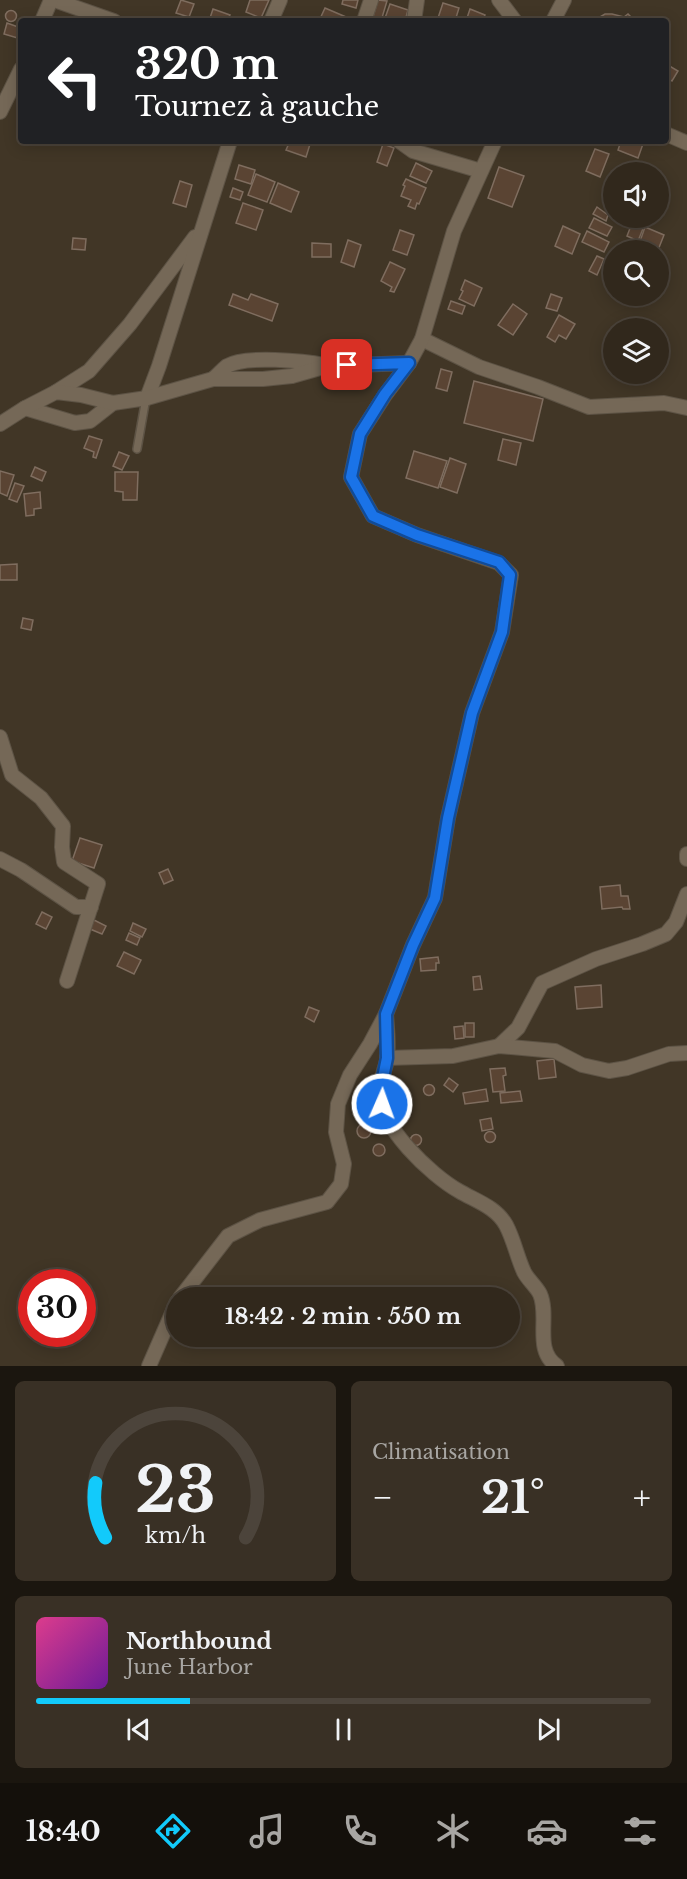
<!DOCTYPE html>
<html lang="fr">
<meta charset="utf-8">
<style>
:root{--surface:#31281c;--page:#393025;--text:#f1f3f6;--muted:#a8a6a3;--line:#4c443b;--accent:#12cafb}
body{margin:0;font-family:"Libre Baskerville",serif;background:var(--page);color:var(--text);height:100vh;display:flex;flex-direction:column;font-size:22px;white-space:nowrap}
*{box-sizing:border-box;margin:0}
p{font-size:20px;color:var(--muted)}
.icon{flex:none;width:33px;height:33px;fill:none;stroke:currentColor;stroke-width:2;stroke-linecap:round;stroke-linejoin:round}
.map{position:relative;height:1366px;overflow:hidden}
.sheet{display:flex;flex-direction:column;gap:15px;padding:15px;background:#1b160f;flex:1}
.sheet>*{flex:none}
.guide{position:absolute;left:18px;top:18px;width:651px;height:126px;border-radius:6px;box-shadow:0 3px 15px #0003,0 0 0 2px var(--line);background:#202124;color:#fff;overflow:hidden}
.fabs{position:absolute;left:603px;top:162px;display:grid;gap:12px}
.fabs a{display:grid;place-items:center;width:66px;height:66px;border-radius:50%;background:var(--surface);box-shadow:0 3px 15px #0003,0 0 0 2px var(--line);font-size:30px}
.speed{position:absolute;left:18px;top:1269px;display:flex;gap:12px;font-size:30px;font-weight:700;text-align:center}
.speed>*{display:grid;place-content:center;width:78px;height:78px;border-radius:50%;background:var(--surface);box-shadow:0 3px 15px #0003,0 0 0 2px var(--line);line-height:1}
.speed .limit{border:9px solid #d22;background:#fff;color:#111}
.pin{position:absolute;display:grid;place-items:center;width:51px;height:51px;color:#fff;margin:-26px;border-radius:12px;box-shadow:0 3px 9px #0006}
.me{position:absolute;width:66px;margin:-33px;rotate:2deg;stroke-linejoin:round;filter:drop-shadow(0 0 4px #0008)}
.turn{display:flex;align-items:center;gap:21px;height:126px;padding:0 18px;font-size:27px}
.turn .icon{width:78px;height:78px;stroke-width:2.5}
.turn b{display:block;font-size:42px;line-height:51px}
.big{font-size:45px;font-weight:700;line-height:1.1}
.sheet .widget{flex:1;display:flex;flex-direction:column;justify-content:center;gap:9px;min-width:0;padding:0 21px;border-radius:9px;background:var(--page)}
.sheet .dial{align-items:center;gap:0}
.dial svg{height:156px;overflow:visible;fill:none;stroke:var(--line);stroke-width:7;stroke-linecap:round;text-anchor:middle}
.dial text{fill:var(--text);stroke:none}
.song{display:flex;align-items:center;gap:18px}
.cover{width:72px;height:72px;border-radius:9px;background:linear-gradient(135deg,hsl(330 70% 55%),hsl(280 70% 35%))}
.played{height:6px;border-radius:3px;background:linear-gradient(90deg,var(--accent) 25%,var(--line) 25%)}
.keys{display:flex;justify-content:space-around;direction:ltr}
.heat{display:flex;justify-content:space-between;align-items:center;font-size:33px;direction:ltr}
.sheet .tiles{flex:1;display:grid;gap:15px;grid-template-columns:1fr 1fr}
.widget:last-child{grid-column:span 2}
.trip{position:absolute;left:166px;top:1287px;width:354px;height:60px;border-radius:30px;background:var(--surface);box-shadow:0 3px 15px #0003,0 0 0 2px var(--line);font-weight:700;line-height:60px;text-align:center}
.tab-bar{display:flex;height:96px;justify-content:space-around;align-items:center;background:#14100b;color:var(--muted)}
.tab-bar .icon{width:42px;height:42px}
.tab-bar .on{color:var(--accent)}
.tab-bar b{font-size:27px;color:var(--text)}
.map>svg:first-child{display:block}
.building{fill:#5a4433;stroke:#7f6d5f;stroke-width:1.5}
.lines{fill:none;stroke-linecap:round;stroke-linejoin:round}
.lane-casing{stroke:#5d5345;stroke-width:10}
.street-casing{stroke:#5d5345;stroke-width:16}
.lane{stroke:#756857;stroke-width:7}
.street{stroke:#756857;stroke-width:14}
.route-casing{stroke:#114b97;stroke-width:15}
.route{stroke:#1a73e8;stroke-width:10}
</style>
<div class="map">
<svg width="687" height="1366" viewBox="0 0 687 1366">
<rect width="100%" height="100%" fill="#413626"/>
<g class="building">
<polygon points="181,0 194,4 189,17 176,13"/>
<polygon points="250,0 269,0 261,18 246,12"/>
<polygon points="343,0 358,0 356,8 342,4"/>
<polygon points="378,0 387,1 381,21 374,21 372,20"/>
<polygon points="443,3 459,8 455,21 437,21"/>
<polygon points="390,4 408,10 405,21 384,21"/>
<polygon points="325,8 346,17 344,21 319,21"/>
<polygon points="213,9 230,15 227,21 209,21"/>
<polygon points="470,9 485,15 483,21 466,21"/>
<circle cx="11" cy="16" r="5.5"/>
<polygon points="605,14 612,14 624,17 628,14 634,20 593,21"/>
<polygon points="7,23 21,28 21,39 4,34"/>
<polygon points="666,64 678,71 672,81 666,77"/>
<polygon points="290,141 311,141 306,157 286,150"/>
<polygon points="621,141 644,141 638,158 618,150"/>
<polygon points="383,144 394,148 387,166 377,162"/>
<polygon points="595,149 609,154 600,177 586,171"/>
<polygon points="416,163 432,171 426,183 410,176"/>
<polygon points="239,165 255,170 251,184 235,179"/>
<polygon points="499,167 524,176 512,207 488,198"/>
<polygon points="256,174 275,182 267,202 248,195"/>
<polygon points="406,179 426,188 419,204 417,203 415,209 408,206 411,200 401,196 405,186 403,185"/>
<polygon points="180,181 192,185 186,207 173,203"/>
<polygon points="278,183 299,192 291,212 270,203"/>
<polygon points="233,188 243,192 240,200 230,197"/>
<polygon points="243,203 263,210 256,230 236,223"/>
<polygon points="597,207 608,215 606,221 593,214"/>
<polygon points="594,218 612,227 607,236 589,228"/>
<polygon points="634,218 646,221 638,241 627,236"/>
<polygon points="563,226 580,234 572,254 555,246"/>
<polygon points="645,227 664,235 658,250 646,250 638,247"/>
<polygon points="400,230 414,235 407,255 393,250"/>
<polygon points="587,231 609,242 604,252 582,242"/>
<polygon points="73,238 86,239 85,250 72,249"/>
<polygon points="348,240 361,245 354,267 341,262"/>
<polygon points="312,243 331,244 331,257 312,257"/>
<polygon points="597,256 604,259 597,275 589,271"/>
<polygon points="390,262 405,269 394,292 390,291 392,287 381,281"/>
<polygon points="465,280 482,288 474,306 459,299 463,291 461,290"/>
<polygon points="233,294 248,300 251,294 278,304 272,321 229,305"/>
<polygon points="551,294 562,298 557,311 546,308"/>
<polygon points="451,301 465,306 462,314 448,309"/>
<polygon points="513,304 527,314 513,335 498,325"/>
<polygon points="559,315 575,324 566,339 559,335 555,342 547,337"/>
<polygon points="441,369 452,372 447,391 436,388"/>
<polygon points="474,381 543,399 533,441 464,423"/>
<polygon points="89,436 102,440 96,458 93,457 94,452 84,448"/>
<polygon points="503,439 521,443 516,465 498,460"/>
<polygon points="414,451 447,461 438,488 406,478"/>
<polygon points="119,452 129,456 122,470 113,466"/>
<polygon points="450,458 466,464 457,493 440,487"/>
<polygon points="35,467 46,472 42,481 31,476"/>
<polygon points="0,471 14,475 7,496 0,493"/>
<polygon points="115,472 138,472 137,500 123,500 123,492 115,491"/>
<polygon points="15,483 24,486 17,502 9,499"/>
<polygon points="40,492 41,508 34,509 34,515 26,516 24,494"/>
<polygon points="17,564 17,580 0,580 0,565"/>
<polygon points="23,618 33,620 31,630 21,628"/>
<polygon points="80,838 102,845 94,868 72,861"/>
<polygon points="168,869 173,880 164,884 159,873"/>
<polygon points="620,885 621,896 628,896 630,909 623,909 622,907 602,909 600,887"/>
<polygon points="42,912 52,917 46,929 36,924"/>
<polygon points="94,920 106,926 102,934 90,929"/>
<polygon points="133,923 146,929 142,937 130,931"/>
<polygon points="129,933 140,938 137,945 126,940"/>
<polygon points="124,952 141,960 134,974 117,966"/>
<polygon points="438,957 439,963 436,963 436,970 421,971 420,959"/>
<polygon points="480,976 482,989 474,990 473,977"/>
<polygon points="601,985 602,1007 577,1009 575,987"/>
<polygon points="309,1007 319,1011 314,1022 305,1017"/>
<rect x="465" y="1023" width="9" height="14"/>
<polygon points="463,1026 464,1038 455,1039 454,1027"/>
<polygon points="554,1059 556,1077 539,1079 537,1061"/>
<polygon points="505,1068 506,1075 503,1076 505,1091 493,1092 490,1069"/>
<polygon points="449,1078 458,1085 453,1092 444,1085"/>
<circle cx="429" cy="1090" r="5.5"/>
<polygon points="486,1089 488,1101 465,1104 463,1093"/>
<polygon points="520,1091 522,1101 501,1103 500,1093"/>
<polygon points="491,1118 493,1129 482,1131 480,1120"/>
<circle cx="364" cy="1131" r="7"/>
<circle cx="490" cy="1137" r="5.5"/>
<circle cx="416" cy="1140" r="5.5"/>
<circle cx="379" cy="1150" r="6"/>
</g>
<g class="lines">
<defs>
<polyline id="lane" points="137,449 146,398"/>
<g id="street">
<polyline points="54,0 114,21"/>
<polyline points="499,0 515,21"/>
<polyline points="42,21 51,0"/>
<polyline points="271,21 280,0"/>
<polyline points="364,21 371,0"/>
<polyline points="414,21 417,0"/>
<polyline points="553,21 564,0"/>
<polyline points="0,112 21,69"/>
<polyline points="666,134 687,143"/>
<polyline points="399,141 413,151 481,171"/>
<polyline points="422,339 479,367 538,387 589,407 664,403 687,408"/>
<path d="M213,379C218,375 222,370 227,366C245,355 305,361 325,365"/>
<polyline points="56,392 89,371 130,324 195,237"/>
<polyline points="147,398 159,366 230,141"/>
<polyline points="25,408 75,423 90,421 113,403"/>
<polyline points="0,424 25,408 56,392 81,395 113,403 147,398 213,379 263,379 292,376 327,366 409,363"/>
<polyline points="0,737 12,775 41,798 63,826 62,847 64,862 98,884 67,981"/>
<polyline points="687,854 687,859"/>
<polyline points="0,859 21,870 76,907 91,907"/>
<path d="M386,1014C387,1029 389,1045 387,1060C385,1070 380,1080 380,1091C378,1126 431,1175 459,1191C476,1201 496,1207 506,1225C514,1240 517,1257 524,1272C528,1280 536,1286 540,1294C550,1317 533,1350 557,1366"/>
<polyline points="499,1046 518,1028 542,983 596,959 642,944 666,934 676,922 687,894"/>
<polyline points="387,1058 453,1056 499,1046 555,1051 582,1065 609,1071 627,1068 669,1054 687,1053"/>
<polyline points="180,1298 228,1236 260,1220 327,1202 341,1184 344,1164 336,1132 338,1104 350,1075 370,1044 386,1014 413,945 435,898 448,818 472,713 502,632 511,575 499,563 417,535 373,516 351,477 360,434 385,395 409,363 422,339 454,231 495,141"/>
<polyline points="149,1366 177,1302"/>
</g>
</defs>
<use href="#lane" class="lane-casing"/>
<use href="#street" class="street-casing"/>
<use href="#lane" class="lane"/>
<use href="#street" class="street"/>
</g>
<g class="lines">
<defs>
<polyline id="route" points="347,365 409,363 385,394 360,434 351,477 373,516 417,535 499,562 510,575 502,632 472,713 448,818 435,898 413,945 386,1014 387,1058 380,1092 382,1104"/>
</defs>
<use href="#route" class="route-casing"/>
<use href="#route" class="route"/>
</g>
</svg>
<div class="fabs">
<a><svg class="icon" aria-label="sound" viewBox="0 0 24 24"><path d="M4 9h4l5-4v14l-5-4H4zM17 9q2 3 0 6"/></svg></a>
<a><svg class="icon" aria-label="search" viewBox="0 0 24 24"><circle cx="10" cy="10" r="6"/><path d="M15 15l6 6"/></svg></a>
<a><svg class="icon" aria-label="layers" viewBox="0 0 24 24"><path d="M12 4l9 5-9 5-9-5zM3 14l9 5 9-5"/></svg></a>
</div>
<div class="speed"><div class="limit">30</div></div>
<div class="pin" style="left:347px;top:365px;background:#d93025"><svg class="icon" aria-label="arrive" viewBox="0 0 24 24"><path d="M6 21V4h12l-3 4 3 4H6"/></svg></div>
<svg class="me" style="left:382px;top:1104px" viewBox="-20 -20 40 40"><circle r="17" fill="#1a73e8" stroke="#fff" stroke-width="3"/><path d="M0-11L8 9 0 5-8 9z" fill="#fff"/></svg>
<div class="trip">18:42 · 2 min · 550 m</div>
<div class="guide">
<div class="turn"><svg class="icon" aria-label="left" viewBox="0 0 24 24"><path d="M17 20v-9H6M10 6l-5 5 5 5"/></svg><div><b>320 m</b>Tournez à gauche</div></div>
</div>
</div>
<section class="sheet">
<div class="tiles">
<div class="widget dial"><svg viewBox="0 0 100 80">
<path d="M14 69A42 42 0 1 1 86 69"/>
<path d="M14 69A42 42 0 0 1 9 41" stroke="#12cafb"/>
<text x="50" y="56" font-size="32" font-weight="700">23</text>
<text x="50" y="72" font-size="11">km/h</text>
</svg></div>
<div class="widget"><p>Climatisation</p>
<div class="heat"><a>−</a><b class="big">21°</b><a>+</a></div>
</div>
<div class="widget">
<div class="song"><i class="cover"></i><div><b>Northbound</b><p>June Harbor</p></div></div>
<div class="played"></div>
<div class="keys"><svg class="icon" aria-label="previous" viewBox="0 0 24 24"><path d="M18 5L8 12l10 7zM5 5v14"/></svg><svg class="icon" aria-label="pause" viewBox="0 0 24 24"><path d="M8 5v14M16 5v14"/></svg><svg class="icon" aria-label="next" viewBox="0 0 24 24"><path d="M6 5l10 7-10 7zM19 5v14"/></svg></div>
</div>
</div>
</section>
<nav class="tab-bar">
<b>18:40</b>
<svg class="icon on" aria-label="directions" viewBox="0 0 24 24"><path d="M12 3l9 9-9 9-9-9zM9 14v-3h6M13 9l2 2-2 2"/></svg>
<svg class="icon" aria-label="music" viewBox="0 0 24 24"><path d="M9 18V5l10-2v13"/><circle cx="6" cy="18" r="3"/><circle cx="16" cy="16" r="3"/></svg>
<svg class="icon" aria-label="phone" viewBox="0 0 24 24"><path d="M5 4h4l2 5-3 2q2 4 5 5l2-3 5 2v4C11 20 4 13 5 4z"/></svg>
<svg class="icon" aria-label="climate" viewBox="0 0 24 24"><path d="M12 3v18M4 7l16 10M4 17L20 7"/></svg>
<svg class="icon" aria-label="car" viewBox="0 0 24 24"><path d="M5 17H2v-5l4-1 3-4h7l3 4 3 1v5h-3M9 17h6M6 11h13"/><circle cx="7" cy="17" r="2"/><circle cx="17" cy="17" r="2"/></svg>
<svg class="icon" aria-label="filters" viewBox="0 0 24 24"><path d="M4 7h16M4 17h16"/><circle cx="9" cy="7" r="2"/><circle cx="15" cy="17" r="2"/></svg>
</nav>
